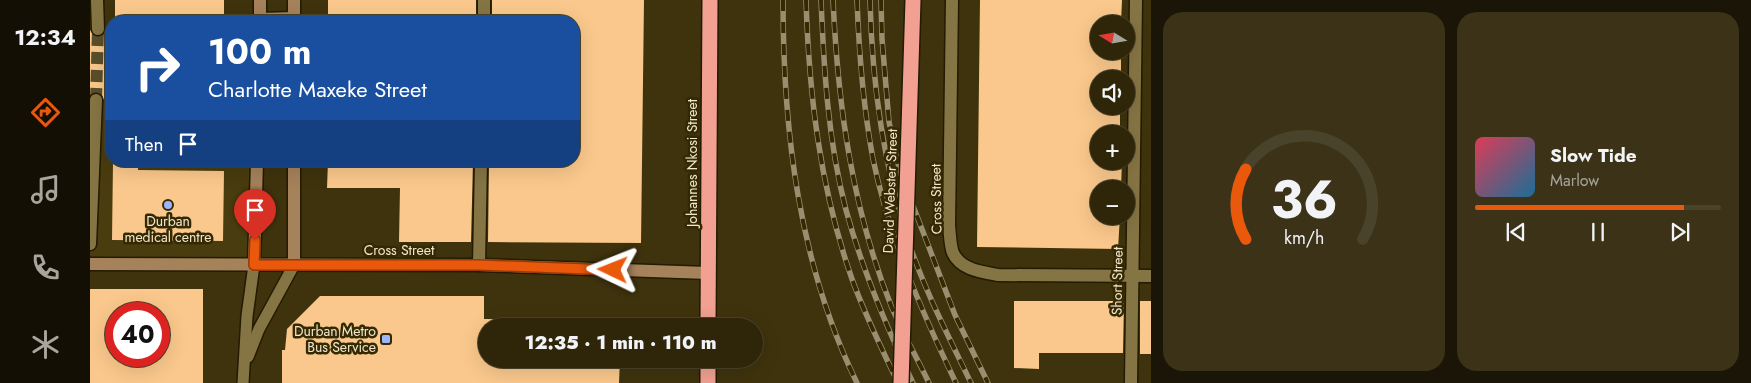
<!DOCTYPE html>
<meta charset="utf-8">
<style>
:root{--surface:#2f260a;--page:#3b3218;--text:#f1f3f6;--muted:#a7a59c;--line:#4a432b;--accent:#ea580c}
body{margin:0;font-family:Jost,sans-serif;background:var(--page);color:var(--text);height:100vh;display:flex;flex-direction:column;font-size:19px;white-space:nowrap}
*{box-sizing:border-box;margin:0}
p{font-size:16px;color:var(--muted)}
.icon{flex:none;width:28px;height:28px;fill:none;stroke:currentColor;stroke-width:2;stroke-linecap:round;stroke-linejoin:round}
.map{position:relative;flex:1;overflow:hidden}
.panel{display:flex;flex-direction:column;gap:12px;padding:12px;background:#1a1506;width:600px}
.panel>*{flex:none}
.top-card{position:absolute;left:15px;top:15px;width:475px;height:152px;border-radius:20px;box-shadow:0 5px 20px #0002,0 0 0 1px var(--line);background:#1a4fa0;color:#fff;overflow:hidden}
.needle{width:32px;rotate:281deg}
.controls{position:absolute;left:1000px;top:15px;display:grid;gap:10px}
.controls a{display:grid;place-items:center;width:45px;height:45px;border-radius:50%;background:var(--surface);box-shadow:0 5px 20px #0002,0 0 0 1px var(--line);font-size:25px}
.speed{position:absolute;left:15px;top:302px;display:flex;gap:10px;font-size:25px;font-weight:700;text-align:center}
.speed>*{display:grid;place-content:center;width:65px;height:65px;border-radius:50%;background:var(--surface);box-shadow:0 5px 20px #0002,0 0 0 1px var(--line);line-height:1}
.speed .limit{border:8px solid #d22;background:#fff;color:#111}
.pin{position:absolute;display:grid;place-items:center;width:42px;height:42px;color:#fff;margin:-51px -21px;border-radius:50% 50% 50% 0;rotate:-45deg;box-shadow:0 0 5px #0007}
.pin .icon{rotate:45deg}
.me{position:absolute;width:55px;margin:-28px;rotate:272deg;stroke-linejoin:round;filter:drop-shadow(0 0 4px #0008)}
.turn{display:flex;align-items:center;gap:18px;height:105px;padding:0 20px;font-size:22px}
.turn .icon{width:65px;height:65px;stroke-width:2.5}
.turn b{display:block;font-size:35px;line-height:42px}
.then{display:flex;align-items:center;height:48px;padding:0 20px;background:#0003;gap:10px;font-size:19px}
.panel .card{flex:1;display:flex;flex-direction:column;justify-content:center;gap:8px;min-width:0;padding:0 18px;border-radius:20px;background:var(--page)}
.panel .dial{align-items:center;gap:0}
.dial svg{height:130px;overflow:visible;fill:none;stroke:var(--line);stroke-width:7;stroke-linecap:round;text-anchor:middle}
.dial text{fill:var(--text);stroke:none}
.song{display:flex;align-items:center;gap:15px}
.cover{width:60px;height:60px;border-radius:8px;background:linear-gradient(135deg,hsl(350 70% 55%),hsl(200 70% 35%))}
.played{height:5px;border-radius:2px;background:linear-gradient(90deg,var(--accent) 85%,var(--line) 85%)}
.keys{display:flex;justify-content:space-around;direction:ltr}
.panel .tiles{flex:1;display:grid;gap:12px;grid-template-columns:repeat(2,1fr)}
.trip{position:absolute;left:388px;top:318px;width:285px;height:50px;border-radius:25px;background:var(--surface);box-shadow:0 5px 20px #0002,0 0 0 1px var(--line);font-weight:800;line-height:50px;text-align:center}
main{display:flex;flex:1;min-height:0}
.tabs{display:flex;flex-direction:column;width:90px;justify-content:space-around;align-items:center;background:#130f04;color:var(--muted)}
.tabs .icon{width:35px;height:35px}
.tabs .on{color:var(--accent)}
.tabs b{font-size:22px;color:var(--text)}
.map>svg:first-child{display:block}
.built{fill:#493c0e}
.building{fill:#fac88c;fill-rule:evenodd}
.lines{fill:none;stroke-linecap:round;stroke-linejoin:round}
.street-tunnel{stroke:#5a4e2a;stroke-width:12;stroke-dasharray:12 6;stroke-linecap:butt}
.lane-casing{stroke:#231b02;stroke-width:14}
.street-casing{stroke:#231b02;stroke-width:15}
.secondary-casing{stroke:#231b02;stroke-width:15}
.highway-casing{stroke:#231b02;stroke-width:18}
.lane{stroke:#867544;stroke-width:11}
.street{stroke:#867544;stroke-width:12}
.secondary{stroke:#a6825b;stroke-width:12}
.highway{stroke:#f1a091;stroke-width:15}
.rail-casing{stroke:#998f70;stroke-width:5.5}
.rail{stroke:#352902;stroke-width:4;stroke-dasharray:11;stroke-linecap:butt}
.highway-bridge-casing{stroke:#231b02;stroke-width:18;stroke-linecap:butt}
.highway-bridge{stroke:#f1a091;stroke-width:15}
.route-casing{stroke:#983908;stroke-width:12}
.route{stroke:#ea580c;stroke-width:9}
.poi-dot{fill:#9eb4fd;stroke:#352902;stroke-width:2}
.labels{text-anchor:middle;stroke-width:5;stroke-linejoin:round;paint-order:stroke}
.street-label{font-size:14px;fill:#f0e7ce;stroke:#352902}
.poi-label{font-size:14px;fill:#f0e7ce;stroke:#352902}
</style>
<main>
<nav class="tabs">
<b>12:34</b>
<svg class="icon on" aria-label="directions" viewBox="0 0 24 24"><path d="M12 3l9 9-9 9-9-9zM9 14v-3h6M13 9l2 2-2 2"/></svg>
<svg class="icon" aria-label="music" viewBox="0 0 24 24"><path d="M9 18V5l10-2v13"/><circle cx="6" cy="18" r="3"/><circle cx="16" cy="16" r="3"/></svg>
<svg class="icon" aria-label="phone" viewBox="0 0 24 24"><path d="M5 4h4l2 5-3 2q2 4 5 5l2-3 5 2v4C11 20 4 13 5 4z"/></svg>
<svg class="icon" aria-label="climate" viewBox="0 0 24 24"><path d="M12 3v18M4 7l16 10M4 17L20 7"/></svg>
</nav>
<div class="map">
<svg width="1061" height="383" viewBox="0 0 1061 383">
<rect width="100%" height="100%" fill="#3f330d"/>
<polygon class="built" points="0,0 3,0 2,34 21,34 21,161 164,161 161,268 0,267"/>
<g class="building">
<rect x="25" y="0" width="109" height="21"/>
<rect x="238" y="0" width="148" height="21"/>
<polygon points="402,0 554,0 551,243 398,242 399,161 484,161 484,21 402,21"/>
<polygon points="890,0 1032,0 1031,24 1009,24 1009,51 1031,51 1031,79 1009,79 1009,106 1030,106 1030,134 1009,134 1009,161 1032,161 1031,189 1009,189 1009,216 1030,216 1028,249 887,247"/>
<polygon points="0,30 4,36 8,37 13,36 16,30 21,30 21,100 14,100 11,93 7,92 0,95"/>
<polygon points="23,161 48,161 48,170 134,171 133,241 22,240"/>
<polygon points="238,161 383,161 381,242 309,242 310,188 237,188"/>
<path d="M0,289H113V383H0ZM26,314H69V356H26Z"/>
<polygon points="230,296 394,296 394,319 530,320 530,326 396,326 396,359 530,359 529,383 192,383 192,350 195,350 197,329"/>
<polygon points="924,301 1034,301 1033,353 949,353 949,369 924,368"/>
<rect x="1050" y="301" width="11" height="53"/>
</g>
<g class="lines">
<polyline class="street-tunnel" points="6,100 8,29"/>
<defs>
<g id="lane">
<polyline points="158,357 169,329 204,265"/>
<polyline points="153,383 157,316 164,265"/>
</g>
<g id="street">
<polyline points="7,0 8,29"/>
<path d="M862,0L859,225C860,233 860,246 863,253C871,270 892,272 908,275L1061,276"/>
<polyline points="394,21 394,0"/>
<polyline points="0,244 6,100"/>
<polyline points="389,265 391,161"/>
<polyline points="1041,383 1046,0"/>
</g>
<g id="secondary">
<polyline points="204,0 204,21"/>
<polyline points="170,19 204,18"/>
<polyline points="170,21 170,0"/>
<polyline points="204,161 204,265"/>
<polyline points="0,264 389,265 618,273"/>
<polyline points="164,265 167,161"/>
</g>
<g id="highway">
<polyline points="618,326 620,0"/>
<polyline points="618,383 618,359"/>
</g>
</defs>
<use href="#lane" class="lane-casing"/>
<use href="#street" class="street-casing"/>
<use href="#secondary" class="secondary-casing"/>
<use href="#highway" class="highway-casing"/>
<use href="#lane" class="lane"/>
<use href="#street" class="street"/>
<use href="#secondary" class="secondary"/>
<use href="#highway" class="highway"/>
<defs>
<g id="rail">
<path d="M693,0C693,132 709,264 767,383"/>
<path d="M716,0C719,95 730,188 762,279C775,315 792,349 808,383"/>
<path d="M731,0C734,71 738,141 756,210C772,269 797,328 823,383"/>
<path d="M743,0C748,106 762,209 802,308C813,333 827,358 839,383"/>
<path d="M767,0C769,53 773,106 783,159C799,237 832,312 866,383"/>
<path d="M780,0C782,84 793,164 819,243C835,291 859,337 881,383"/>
<polyline points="791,0 792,39 799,122 810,172 865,315 898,383"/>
</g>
</defs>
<use href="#rail" class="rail-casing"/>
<use href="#rail" class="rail"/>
<defs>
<polyline id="highway-bridge" points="811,383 823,0"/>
</defs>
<use href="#highway-bridge" class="highway-bridge-casing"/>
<use href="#highway-bridge" class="highway-bridge"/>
</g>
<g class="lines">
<defs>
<polyline id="route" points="165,240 164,265 389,265 523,270"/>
</defs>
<use href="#route" class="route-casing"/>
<use href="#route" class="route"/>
</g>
<g class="poi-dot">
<circle cx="78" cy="205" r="5"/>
<rect x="291" y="334" width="10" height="10" rx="2.5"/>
</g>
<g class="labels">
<g class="street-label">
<text transform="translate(602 163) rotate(-90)" y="5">Johannes Nkosi Street</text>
<text transform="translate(800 191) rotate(-88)" y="5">David Webster Street</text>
<text transform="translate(846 199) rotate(-91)" y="5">Cross Street</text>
<text x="309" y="255">Cross Street</text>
<text transform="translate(1027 281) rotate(-89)" y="5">Short Street</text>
</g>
<g class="poi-label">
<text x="78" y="226">Durban<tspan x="78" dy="16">medical centre</tspan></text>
<text x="286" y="336" text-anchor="end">Durban Metro<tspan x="286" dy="16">Bus Service</tspan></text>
</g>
</g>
</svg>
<div class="controls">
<a><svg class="needle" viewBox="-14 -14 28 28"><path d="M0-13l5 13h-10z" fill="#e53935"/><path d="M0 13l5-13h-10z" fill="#a7a59c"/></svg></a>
<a><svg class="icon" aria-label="sound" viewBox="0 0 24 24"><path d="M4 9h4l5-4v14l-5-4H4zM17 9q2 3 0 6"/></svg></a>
<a>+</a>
<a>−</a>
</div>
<div class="speed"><div class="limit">40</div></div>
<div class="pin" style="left:165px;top:240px;background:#d93025"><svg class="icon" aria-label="arrive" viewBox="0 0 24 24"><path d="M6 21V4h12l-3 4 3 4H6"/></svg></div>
<svg class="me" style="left:523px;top:270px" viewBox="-20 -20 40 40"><path d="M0-17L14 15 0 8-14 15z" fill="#ea580c" stroke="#fff" stroke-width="4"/></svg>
<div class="trip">12:35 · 1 min · 110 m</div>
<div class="top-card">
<div class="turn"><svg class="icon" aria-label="right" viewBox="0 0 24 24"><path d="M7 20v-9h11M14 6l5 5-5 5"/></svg><div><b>100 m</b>Charlotte Maxeke Street</div></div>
<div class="then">Then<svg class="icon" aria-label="arrive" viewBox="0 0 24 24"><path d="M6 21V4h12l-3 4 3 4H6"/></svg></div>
</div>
</div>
<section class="panel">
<div class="tiles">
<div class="card dial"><svg viewBox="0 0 100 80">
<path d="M14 69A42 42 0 1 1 86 69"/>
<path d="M14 69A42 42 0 0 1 14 26" stroke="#ea580c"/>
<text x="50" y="56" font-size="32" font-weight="700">36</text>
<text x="50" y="72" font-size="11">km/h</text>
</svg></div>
<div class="card">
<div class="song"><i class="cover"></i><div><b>Slow Tide</b><p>Marlow</p></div></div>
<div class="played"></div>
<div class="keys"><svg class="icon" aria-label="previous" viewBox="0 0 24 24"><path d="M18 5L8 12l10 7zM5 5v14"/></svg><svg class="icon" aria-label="pause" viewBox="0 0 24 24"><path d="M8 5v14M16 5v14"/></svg><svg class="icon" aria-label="next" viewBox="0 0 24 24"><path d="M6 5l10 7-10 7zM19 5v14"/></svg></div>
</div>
</div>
</section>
</main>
